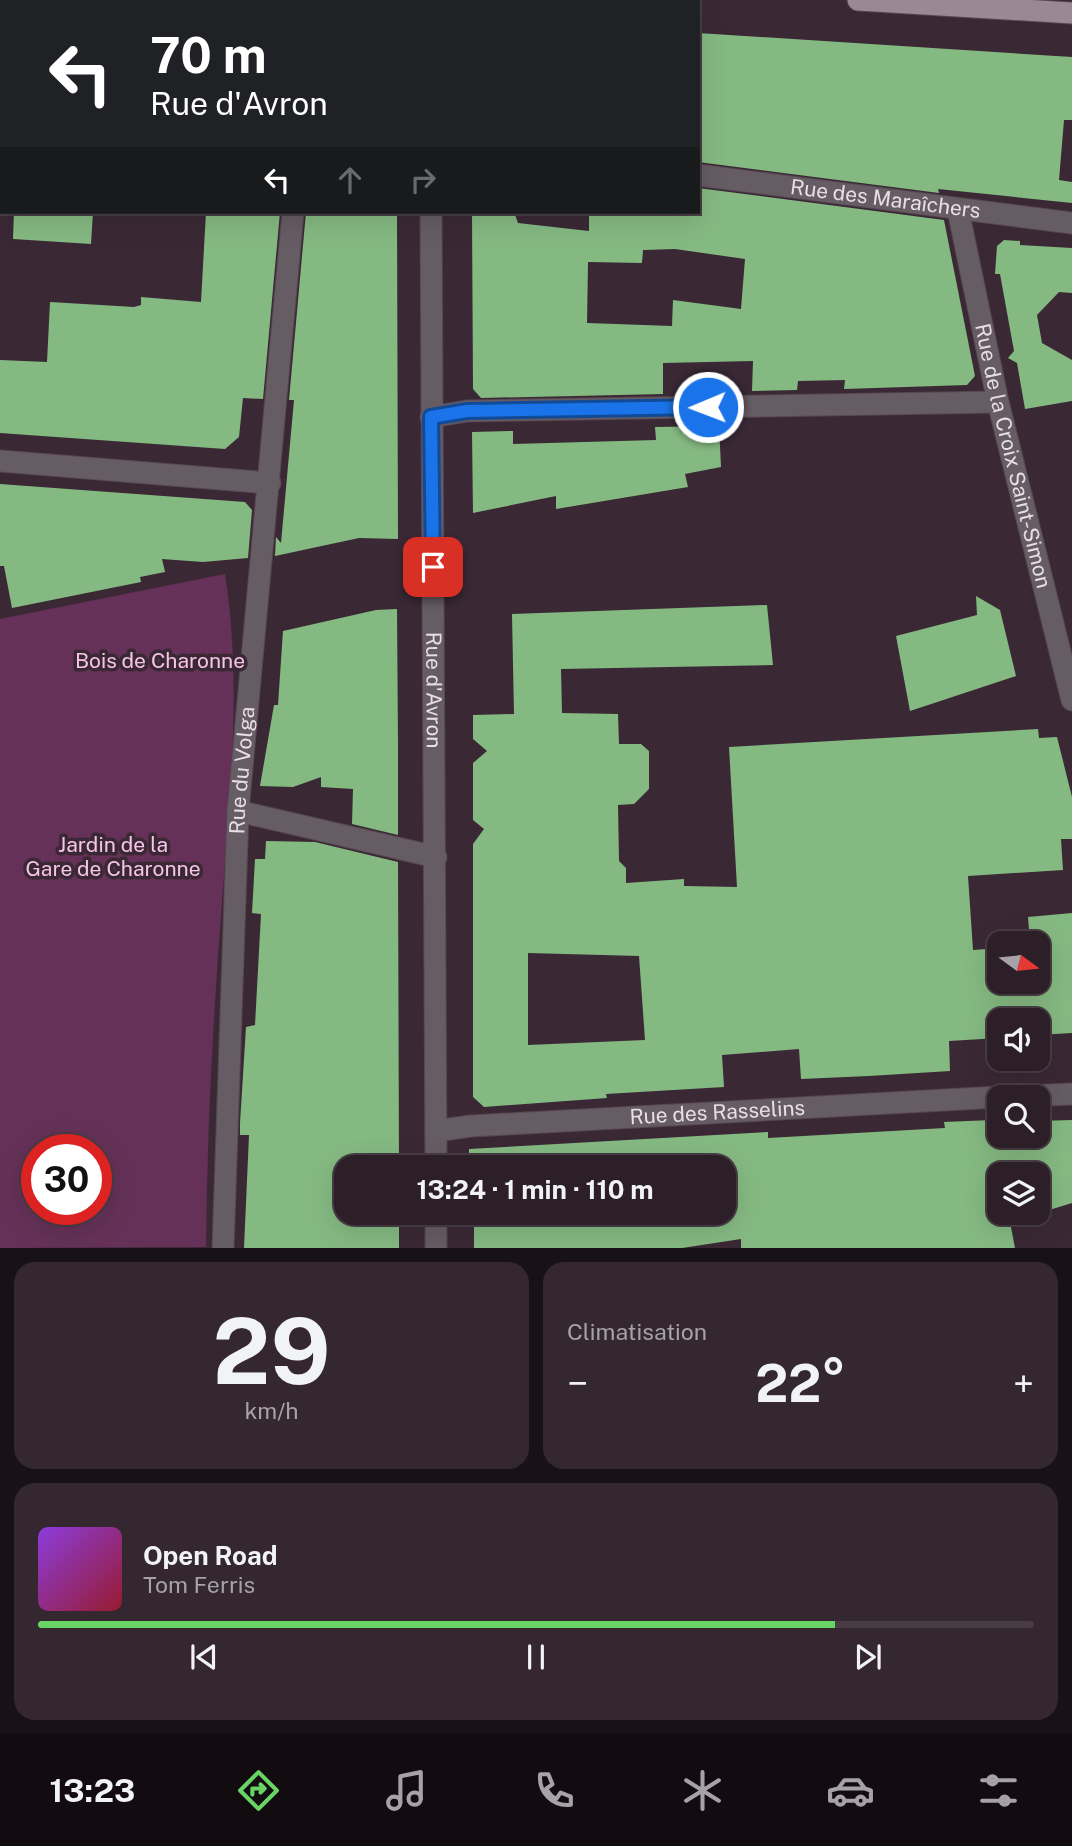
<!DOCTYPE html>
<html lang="fr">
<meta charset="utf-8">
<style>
:root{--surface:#2c1f28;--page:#342730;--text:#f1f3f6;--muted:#a6a2a8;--line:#483d45;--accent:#68d465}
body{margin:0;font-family:"Public Sans",sans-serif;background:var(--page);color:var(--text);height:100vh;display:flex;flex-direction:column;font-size:26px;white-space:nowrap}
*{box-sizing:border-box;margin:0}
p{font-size:23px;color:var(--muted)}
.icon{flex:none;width:38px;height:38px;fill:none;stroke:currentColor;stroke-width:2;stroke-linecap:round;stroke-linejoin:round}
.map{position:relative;height:1248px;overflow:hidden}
.side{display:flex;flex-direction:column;gap:14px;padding:14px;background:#181116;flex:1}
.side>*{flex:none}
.banner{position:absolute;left:0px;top:0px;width:700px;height:214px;box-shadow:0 7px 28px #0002,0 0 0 2px var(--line);background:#202124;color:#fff;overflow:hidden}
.needle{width:46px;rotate:105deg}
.controls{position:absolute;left:987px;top:931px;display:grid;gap:14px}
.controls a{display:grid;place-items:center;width:63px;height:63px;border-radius:14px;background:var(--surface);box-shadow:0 7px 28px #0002,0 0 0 2px var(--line);font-size:35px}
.speed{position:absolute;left:21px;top:1134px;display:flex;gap:14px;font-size:35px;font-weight:700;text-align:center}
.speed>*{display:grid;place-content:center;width:91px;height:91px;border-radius:50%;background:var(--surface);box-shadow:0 7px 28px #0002,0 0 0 2px var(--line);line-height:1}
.speed .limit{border:10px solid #d22;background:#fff;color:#111}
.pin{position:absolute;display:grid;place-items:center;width:60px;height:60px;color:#fff;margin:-30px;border-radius:14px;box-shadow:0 4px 10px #0006}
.me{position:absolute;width:77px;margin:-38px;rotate:269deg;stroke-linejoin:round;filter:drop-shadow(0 0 5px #0008)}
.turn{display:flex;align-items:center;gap:24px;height:147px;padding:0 35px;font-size:32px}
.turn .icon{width:91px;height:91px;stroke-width:2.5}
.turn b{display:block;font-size:49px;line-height:60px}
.lanes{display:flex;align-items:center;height:66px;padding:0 35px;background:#0003;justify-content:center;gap:35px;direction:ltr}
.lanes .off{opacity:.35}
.big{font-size:52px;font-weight:700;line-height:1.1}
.side .tile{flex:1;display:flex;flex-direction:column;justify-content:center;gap:10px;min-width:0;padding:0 24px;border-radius:21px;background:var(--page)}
.side .dial{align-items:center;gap:0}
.dial b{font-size:91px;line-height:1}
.song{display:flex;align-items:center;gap:21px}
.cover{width:84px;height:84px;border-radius:10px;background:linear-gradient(135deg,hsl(270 70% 55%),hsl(350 70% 35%))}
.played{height:7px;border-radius:4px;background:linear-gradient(90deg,var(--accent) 80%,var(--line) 80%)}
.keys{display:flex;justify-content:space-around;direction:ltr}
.heat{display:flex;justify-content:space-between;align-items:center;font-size:38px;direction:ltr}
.side .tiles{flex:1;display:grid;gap:14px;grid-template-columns:1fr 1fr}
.tile:last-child{grid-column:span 2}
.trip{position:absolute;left:334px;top:1155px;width:402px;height:70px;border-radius:21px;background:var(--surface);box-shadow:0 7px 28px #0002,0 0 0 2px var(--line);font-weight:700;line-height:70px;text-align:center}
.dock{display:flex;height:112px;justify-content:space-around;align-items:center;background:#120c10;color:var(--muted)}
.dock .icon{width:49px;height:49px}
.dock .selected{color:var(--accent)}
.dock b{font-size:32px;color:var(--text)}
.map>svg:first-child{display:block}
.green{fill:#653158;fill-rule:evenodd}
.building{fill:#85b982;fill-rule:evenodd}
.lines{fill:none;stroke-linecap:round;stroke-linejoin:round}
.minor-casing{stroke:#564651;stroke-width:23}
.major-casing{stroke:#564651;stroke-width:23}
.minor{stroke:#665c63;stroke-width:21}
.major{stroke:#9b8895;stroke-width:21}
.route-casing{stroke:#114b97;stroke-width:18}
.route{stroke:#1a73e8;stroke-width:12}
.labels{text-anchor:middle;stroke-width:7;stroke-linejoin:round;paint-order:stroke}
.street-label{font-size:21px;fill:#eadee6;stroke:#3a2935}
.park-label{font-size:21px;fill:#f7c3e7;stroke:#3a2935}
</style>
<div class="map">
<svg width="1072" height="1248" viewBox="0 0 1072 1248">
<rect width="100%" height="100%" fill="#3a2935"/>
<path class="green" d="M225,574C242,683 230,793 222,902C213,1017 207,1132 206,1247L0,1248V619ZM37,1150H96V1209H37Z"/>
<g class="building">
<polygon points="698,33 1072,57 1072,120 1064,120 1059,180 1072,182 1072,203 938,189 939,193 698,162"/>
<path d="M698,188L944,220L975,376L967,385L844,389L845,380L798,381L797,390L752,391L753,361L663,363V394L481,398L473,389L472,212H514L518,223L589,231V212H698ZM675,249L745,259L741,309L673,300L672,326L587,323L588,262L642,263L643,250Z"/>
<polygon points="14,212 93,212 91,244 13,239"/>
<polygon points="206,212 280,212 263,399 243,398 239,437 225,449 0,433 0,360 47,362 50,302 134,307 141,305 141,297 201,302"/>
<polygon points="306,212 397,212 398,539 359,538 275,556 276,537 281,543 294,400 289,400"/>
<polygon points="1004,240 1020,241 1020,245 1072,248 1072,293 1059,292 1037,315 1042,343 1072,360 1072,401 1025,409 1017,363 1008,358 1014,351 1000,274 995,274 997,246"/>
<polygon points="719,426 721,467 685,474 688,487 556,509 556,496 473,513 472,432 513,431 513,444 656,440 655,427"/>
<polygon points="0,484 245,502 252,510 248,558 203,562 162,559 165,572 140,577 141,582 12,608 4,566 0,566"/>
<polygon points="976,596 1000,610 1016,676 910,711 896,636 977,615"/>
<path d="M767,605L773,665L561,669L562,713L618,714L619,744H641L649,751V789L634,804L618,805L619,861L626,868V883L684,879V886L737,887L729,747L1038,729L1039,738L1057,737L1072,797V839H1061L1063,870L968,876L973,950L999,948V982H1038V943H1030L1028,917L1072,913V1033L1038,1035V1020H999V1038L949,1041L950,1071L869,1076L801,1079L799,1049L722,1055L724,1087L606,1094L607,1098L484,1107L473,1097V844L484,829L473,820V763L487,751L473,739V715L514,714L512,614ZM528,953L639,956L645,1040L528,1045Z"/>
<polygon points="397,609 398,745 398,835 352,824 353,789 321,787 321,777 293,787 260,786 274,705 278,705 283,631 376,610"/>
<polygon points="266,841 315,842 398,862 399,1167 346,1167 346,1213 399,1213 399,1248 244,1248 249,1135 240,1135 240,1123 246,1027 255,1025 261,914 252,913 255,859 265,859"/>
<path d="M992,1120L993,1124H999V1136H1038V1121L1072,1120V1203L1010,1222L1015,1248H741V1239L682,1248H474V1213H724V1167H469V1149L768,1132V1138L945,1128L944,1122ZM999,1174H1038V1213H999Z"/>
</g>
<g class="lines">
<defs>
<g id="minor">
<polyline points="432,2 432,0"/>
<polyline points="0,115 2,115"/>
<path id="s1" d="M698,175L1072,223"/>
<path id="s2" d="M958,210L998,402L1072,700"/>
<path id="s3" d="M431,212L436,1167"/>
<polyline points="431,417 467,411 998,402"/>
<polyline points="0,461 270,483"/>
<polyline points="238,811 436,857"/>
<polyline points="1000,1097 1072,1094"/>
<path id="s4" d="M436,1131L471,1126L999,1097"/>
<polyline points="436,1213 436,1248"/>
<path id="s5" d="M223,1248L238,811L293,212"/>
</g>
<polyline id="major" points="858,0 1072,13"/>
</defs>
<use href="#minor" class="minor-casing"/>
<use href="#major" class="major-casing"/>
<use href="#minor" class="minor"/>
<use href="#major" class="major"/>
</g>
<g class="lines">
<defs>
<polyline id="route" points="433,567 431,417 467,411 708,407"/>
</defs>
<use href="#route" class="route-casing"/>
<use href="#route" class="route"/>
</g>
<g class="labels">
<g class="street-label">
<text dy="7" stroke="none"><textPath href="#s1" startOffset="189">Rue des Maraîchers</textPath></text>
<text dy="7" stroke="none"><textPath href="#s2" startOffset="252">Rue de la Croix Saint-Simon</textPath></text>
<text dy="7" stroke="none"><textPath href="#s3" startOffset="478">Rue d'Avron</textPath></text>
<text dy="7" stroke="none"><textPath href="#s5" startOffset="478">Rue du Volga</textPath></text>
<text dy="7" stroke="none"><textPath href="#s4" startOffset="282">Rue des Rasselins</textPath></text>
</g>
<g class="park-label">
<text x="160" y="668">Bois de Charonne</text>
<text x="113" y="852">Jardin de la<tspan x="113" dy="24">Gare de Charonne</tspan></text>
</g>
</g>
</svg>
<div class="controls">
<a><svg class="needle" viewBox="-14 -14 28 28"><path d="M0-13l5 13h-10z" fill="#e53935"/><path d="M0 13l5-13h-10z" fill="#a6a2a8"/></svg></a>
<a><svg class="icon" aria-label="sound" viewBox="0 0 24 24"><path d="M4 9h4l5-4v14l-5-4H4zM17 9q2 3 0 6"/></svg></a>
<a><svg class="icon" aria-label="search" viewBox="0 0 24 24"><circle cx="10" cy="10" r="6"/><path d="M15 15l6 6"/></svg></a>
<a><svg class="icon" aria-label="layers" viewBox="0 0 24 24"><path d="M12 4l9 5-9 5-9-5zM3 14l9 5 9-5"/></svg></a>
</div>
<div class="speed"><div class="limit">30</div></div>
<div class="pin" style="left:433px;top:567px;background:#d93025"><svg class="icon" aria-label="arrive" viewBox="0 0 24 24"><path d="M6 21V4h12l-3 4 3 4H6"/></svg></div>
<svg class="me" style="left:708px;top:407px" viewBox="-20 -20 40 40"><circle r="17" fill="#1a73e8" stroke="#fff" stroke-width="3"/><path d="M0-11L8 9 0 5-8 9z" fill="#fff"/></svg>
<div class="trip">13:24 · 1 min · 110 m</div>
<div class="banner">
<div class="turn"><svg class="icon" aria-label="left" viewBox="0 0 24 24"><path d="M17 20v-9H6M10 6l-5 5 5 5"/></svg><div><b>70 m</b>Rue d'Avron</div></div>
<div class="lanes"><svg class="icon" aria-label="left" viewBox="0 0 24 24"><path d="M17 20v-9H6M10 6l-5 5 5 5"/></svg><svg class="icon off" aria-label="ahead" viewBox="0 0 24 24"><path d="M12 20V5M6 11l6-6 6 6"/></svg><svg class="icon off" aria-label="right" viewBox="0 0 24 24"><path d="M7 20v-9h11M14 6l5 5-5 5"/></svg></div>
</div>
</div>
<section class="side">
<div class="tiles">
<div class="tile dial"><b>29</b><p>km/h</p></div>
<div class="tile"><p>Climatisation</p>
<div class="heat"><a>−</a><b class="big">22°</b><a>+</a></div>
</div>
<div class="tile">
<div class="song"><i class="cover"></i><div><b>Open Road</b><p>Tom Ferris</p></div></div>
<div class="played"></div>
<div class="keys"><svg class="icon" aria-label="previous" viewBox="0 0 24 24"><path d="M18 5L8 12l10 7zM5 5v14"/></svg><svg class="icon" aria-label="pause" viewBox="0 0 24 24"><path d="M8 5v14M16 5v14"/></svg><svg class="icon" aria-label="next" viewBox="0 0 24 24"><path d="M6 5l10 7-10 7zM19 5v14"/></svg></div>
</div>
</div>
</section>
<nav class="dock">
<b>13:23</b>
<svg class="icon selected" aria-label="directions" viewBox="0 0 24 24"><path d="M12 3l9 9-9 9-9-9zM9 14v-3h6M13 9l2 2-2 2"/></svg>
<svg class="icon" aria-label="music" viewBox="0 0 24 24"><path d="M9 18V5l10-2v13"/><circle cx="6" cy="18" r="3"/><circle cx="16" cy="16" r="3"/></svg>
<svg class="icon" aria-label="phone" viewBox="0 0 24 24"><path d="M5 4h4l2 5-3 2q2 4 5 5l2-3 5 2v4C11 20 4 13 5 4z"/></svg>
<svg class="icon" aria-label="climate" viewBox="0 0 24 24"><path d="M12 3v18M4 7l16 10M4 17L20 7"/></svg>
<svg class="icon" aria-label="car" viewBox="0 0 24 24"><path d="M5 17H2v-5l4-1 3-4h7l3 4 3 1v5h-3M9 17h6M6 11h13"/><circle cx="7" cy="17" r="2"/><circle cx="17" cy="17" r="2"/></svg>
<svg class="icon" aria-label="filters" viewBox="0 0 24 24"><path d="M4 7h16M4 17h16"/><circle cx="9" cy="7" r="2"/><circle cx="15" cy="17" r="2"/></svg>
</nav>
